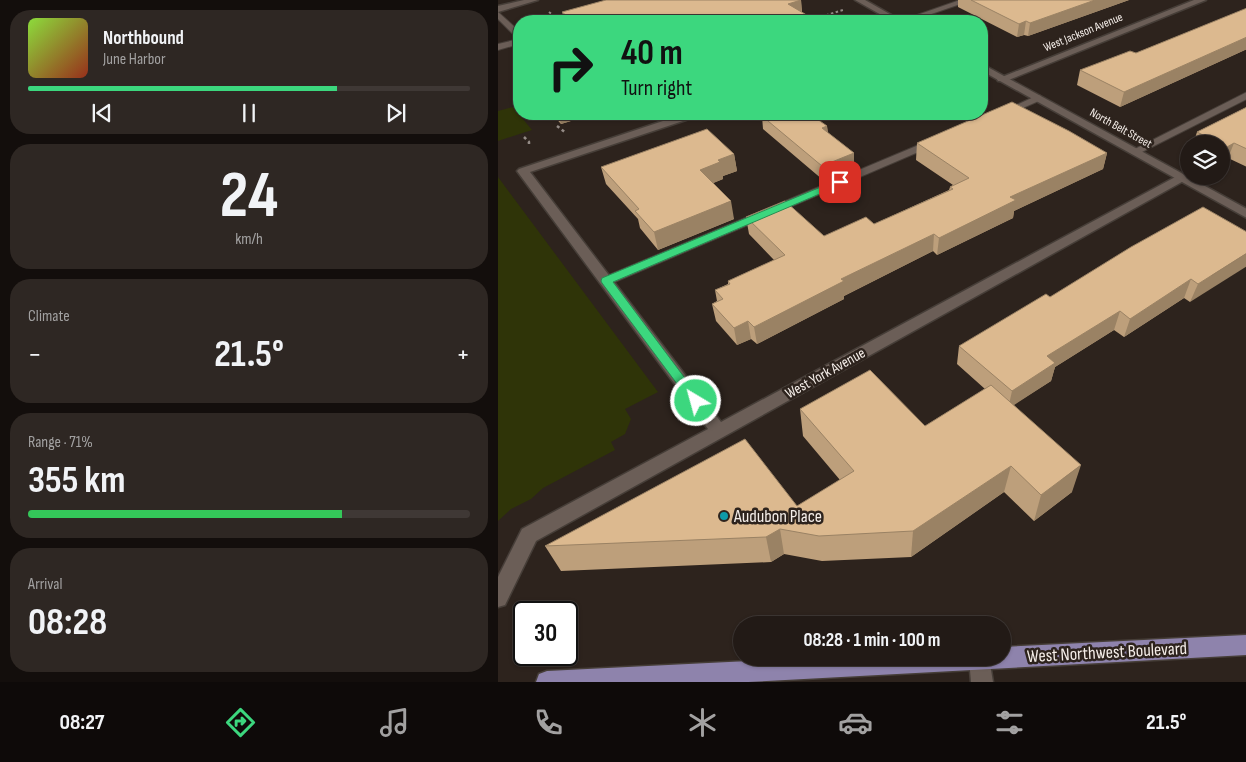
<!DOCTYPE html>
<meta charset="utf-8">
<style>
:root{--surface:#221a16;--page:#2e2723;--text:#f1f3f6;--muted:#a2a1a1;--line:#3f3835;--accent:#3cd77e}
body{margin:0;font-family:"Sofia Sans Condensed",sans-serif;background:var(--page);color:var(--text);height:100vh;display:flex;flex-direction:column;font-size:19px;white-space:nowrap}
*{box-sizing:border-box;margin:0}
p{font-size:16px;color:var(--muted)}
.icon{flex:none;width:28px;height:28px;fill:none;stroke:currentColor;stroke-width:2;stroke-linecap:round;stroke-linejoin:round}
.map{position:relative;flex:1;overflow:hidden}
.details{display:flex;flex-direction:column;gap:10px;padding:10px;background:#130e0c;width:498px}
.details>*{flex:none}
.guide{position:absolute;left:15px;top:15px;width:475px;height:105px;border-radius:20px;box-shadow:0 1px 4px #0004,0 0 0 1px var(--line);background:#3cd77e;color:#111;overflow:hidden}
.controls{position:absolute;left:682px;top:135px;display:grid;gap:10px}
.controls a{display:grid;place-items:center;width:50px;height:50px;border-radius:50%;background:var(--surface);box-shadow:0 1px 4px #0004,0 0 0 1px var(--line);font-size:25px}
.speed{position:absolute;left:15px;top:601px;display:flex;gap:10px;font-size:25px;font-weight:700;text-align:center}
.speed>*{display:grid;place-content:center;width:65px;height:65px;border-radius:50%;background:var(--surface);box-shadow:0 1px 4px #0004,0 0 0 1px var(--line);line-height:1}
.speed .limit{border:2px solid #111;border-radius:8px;background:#fff;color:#111}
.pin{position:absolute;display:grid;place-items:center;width:42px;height:42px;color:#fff;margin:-21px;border-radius:10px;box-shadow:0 2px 8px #0006}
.me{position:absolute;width:55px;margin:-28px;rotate:323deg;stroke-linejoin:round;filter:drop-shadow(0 0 4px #0008)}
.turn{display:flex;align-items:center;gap:18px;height:105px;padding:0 25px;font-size:22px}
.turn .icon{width:65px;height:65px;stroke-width:2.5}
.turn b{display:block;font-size:35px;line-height:42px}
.big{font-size:38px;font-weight:700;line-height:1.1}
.details .tile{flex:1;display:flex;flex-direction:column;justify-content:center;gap:8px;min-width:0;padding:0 18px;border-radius:20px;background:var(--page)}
.details .dial{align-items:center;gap:0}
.dial b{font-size:65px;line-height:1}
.song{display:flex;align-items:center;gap:15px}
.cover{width:60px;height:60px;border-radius:8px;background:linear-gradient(135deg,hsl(90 70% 55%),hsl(10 70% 35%))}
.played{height:5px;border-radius:2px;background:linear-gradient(90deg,var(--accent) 70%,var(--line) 70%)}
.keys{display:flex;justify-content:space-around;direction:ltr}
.heat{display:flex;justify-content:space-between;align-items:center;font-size:28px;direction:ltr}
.charge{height:8px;border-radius:4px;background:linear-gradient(90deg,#34c759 71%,var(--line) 0)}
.trip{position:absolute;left:235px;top:616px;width:278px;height:50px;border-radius:25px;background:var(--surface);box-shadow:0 1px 4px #0004,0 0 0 1px var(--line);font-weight:700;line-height:50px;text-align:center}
.dock{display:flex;height:80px;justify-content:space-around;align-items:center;background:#0e0a09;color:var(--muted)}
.dock .icon{width:35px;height:35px}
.dock .on{color:var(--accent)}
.dock b{font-size:22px;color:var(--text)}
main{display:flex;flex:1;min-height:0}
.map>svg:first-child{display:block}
.green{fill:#2f3408}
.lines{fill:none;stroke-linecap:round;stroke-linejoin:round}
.lane-casing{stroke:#463e38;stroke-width:2}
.street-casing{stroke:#463e38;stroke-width:3}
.secondary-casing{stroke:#463e38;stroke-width:3}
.primary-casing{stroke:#463e38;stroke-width:3}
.path-far1{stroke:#948b86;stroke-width:2;stroke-dasharray:2.5 2.5;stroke-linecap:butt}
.path{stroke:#948b86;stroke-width:2.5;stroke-dasharray:3 3;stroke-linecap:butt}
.lane{fill:#6b5e57;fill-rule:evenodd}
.street{fill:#6b5e57;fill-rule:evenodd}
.secondary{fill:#6b5e57;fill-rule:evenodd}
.primary{fill:#8e83ac;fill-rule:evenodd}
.wall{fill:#bd9f7b}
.shaded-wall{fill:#9a8264}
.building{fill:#dcb98f;stroke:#9a8264}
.route{fill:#3cd77e;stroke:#278c52}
.culture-dot{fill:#0f9aa8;stroke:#2d231d;stroke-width:2}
.labels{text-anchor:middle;stroke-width:5;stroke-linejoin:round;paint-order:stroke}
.far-street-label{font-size:12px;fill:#f4ede8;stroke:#2d231d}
.street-label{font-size:15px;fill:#f4ede8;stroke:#2d231d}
.near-poi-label{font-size:18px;fill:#f4ede8;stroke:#2d231d;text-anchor:start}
.near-street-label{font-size:18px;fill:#f4ede8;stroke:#2d231d}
</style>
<main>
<section class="details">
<div class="tile">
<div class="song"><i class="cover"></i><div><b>Northbound</b><p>June Harbor</p></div></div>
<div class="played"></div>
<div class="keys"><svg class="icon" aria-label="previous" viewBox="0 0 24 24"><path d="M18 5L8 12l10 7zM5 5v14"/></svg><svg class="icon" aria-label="pause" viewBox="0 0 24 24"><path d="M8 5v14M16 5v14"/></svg><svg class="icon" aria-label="next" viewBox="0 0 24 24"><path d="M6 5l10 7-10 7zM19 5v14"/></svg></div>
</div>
<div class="tile dial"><b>24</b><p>km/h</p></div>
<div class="tile"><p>Climate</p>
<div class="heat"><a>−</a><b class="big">21.5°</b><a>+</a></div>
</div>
<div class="tile"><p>Range · 71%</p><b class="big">355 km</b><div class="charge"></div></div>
<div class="tile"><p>Arrival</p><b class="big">08:28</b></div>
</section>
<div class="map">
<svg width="749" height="682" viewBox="0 0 749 682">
<rect width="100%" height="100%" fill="#2d231d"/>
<g class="green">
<polygon points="15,107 34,130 0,141 0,111"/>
<polygon points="0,177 160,392 127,409 133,419 127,434 113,442 117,450 45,488 33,499 13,509 0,521"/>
</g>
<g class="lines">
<defs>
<g id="lane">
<polygon points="462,0 474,0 413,21 402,21"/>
<polygon points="0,12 21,31 21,37 18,37 0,19"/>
<polygon points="21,39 21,44 0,50 0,44"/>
<polygon points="749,92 749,99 640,154 636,155 631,152"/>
<polygon points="540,95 543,96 543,100 509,115 503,115 501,113"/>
<polygon points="435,139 439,140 440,142 439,144 112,284 104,284 102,281 104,278"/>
</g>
<g id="street">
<polygon points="26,0 40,0 0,12 0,6"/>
<polygon points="696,0 708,0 508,81 500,81 499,79"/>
<polygon points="186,114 201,114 200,116 32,172 223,422 681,175 689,175 691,178 38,541 7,605 0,607 0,577 24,529 210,429 19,171 21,169"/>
<polygon points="471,658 491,658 495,682 473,682"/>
</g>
<g id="secondary">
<polygon points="357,0 367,0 404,21 394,21"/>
<polygon points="484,64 749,209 749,218 484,71"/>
</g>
<polygon id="primary" points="749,635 749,655 250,682 38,682 41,674 49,671 312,658 504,658 504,647"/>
</defs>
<use href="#lane" class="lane-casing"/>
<use href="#street" class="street-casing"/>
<use href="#secondary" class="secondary-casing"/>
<use href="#primary" class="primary-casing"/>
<g class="path-far1">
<polyline points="51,12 62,21"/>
<polyline points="309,21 345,10"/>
</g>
<g class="path">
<polyline points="59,126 68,133"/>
<polyline points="26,137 31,142 31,147"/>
</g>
<use href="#lane" class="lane"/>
<use href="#street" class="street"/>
<use href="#secondary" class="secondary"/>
<use href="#primary" class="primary"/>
</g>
<g class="wall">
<polygon points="303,0 304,12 317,21 67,21 64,12"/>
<polygon points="460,0 631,0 530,36 526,35 519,37 460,7"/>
<polygon points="749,8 749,49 622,107 579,85 582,70 638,53"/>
<polygon points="749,107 749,167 730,158 724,161 724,144 695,144 699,132"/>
<polygon points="54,114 96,114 63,124"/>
<polygon points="264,116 329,126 330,133 356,153 356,167 325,180 265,129"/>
<polygon points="419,143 609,153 605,169 516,211 515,218 439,255 435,251 346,296 346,299 259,344 253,339 239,345 218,321 214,304 219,301 217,290 230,284 230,281 276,260 251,234 248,217 326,236 376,224 451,190 452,187 455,185 418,160"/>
<polygon points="236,154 239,171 225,176 225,179 215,183 236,219 160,250 142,228 140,219 108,184 103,167"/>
<polygon points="749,232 692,302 686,298 626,337 616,330 557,367 553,381 515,405 574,492 536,521 506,492 413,557 324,561 286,554 273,562 63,571 47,546 299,506 342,480 305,436 302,409 427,426 487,389 459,364 461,346 552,297"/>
</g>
<g class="shaded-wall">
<polygon points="303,0 304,21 290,4"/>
<polygon points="597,0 631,0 530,36 532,23"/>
<polygon points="528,21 526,35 519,37 521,24"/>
<polygon points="749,37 749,49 622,107 626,92"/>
<polygon points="60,114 96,114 63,124"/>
<polygon points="329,126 330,140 324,128"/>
<polygon points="736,143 730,158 724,161 729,147"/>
<polygon points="356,153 356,167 325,180 324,166"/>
<polygon points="609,153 605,169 516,211 515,218 439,255 441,238 512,197"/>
<polygon points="236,154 239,171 225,176 225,179 206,187 202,170 220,160"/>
<polygon points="233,201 236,219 160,250 156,232"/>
<polygon points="436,234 435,251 346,296 346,299 259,344 256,327 343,279"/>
<polygon points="749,253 749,266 692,302 700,284"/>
<polygon points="693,279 686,298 626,337 632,319"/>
<polygon points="622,311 616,330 557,367 553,381 510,409 514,391 549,356"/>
<polygon points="250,321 253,339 239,345 236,328"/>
<polygon points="583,465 574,492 536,521 543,495"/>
<polygon points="513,466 506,492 413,557 415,531"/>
<polygon points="282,529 286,554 273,562 268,537"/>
</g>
<g class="building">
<polygon points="108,0 303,0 290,4 317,20 312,21 75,21 64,12"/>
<polygon points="473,0 597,0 532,23 528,21 521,24"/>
<polygon points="749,8 749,37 626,92 582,70 632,51 638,53"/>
<polygon points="514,102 571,131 609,153 512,197 518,200 441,238 436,234 343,279 346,281 256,327 250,321 236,328 214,304 225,299 217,290 232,284 230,281 287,255 248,217 287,201 326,236 368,217 376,224 455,189 452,187 471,178 419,143"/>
<polygon points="749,107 749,149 736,143 729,147 699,132"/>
<polygon points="270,114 312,114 329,126 324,128 356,153 324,166 264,116"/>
<polygon points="209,129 236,154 220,160 222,162 202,170 233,201 156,232 137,211 141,209 103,167"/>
<polygon points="705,207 749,232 749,253 700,284 693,279 632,319 622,311 549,356 557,363 514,391 461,346 548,294 552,297 633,247"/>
<polygon points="372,370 427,426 493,385 583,465 543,495 513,466 415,531 321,536 282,529 268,537 47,546 247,439 299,506 356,471 302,409"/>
</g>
<polygon class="route" points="342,179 346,182 345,184 115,282 204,401 203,404 194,404 104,283 103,281 104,278"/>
<circle class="culture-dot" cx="226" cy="516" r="5"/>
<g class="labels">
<g class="far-street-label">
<text transform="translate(585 32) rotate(-22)" y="4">West Jackson Avenue</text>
<text transform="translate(623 128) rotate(29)" y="4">North Belt Street</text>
</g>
<g class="street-label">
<text transform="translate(327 373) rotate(-29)" y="5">West York Avenue</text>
</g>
<g class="near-poi-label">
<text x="236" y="522">Audubon Place</text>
</g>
<g class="near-street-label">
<text transform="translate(609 652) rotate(-3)" y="6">West Northwest Boulevard</text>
</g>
</g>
</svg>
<div class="controls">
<a><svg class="icon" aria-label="layers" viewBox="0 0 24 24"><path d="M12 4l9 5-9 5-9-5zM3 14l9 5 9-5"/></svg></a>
</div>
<div class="speed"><div class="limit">30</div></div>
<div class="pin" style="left:342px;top:182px;background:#d93025"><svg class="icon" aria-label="arrive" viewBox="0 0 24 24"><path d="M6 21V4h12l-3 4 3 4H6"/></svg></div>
<svg class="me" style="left:198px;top:401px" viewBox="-20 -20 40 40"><circle r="17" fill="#3cd77e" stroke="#fff" stroke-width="3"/><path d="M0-11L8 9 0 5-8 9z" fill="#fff"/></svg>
<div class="trip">08:28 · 1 min · 100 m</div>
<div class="guide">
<div class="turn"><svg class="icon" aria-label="right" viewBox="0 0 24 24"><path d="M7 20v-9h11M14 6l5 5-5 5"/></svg><div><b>40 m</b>Turn right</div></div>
</div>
</div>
</main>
<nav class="dock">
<b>08:27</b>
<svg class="icon on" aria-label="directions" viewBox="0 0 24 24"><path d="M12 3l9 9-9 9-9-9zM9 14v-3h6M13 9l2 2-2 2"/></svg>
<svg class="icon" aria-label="music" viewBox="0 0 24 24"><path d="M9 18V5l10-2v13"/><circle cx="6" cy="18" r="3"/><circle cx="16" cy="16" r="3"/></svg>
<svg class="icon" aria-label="phone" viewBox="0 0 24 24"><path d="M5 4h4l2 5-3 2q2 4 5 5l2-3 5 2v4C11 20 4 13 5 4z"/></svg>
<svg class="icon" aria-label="climate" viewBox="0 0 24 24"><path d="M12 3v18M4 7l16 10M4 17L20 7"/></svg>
<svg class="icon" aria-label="car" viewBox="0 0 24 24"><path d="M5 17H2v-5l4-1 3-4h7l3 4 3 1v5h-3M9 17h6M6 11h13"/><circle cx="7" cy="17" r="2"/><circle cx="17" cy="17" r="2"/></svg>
<svg class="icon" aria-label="filters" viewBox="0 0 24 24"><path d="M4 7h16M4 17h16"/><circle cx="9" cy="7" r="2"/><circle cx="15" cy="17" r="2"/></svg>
<b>21.5°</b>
</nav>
